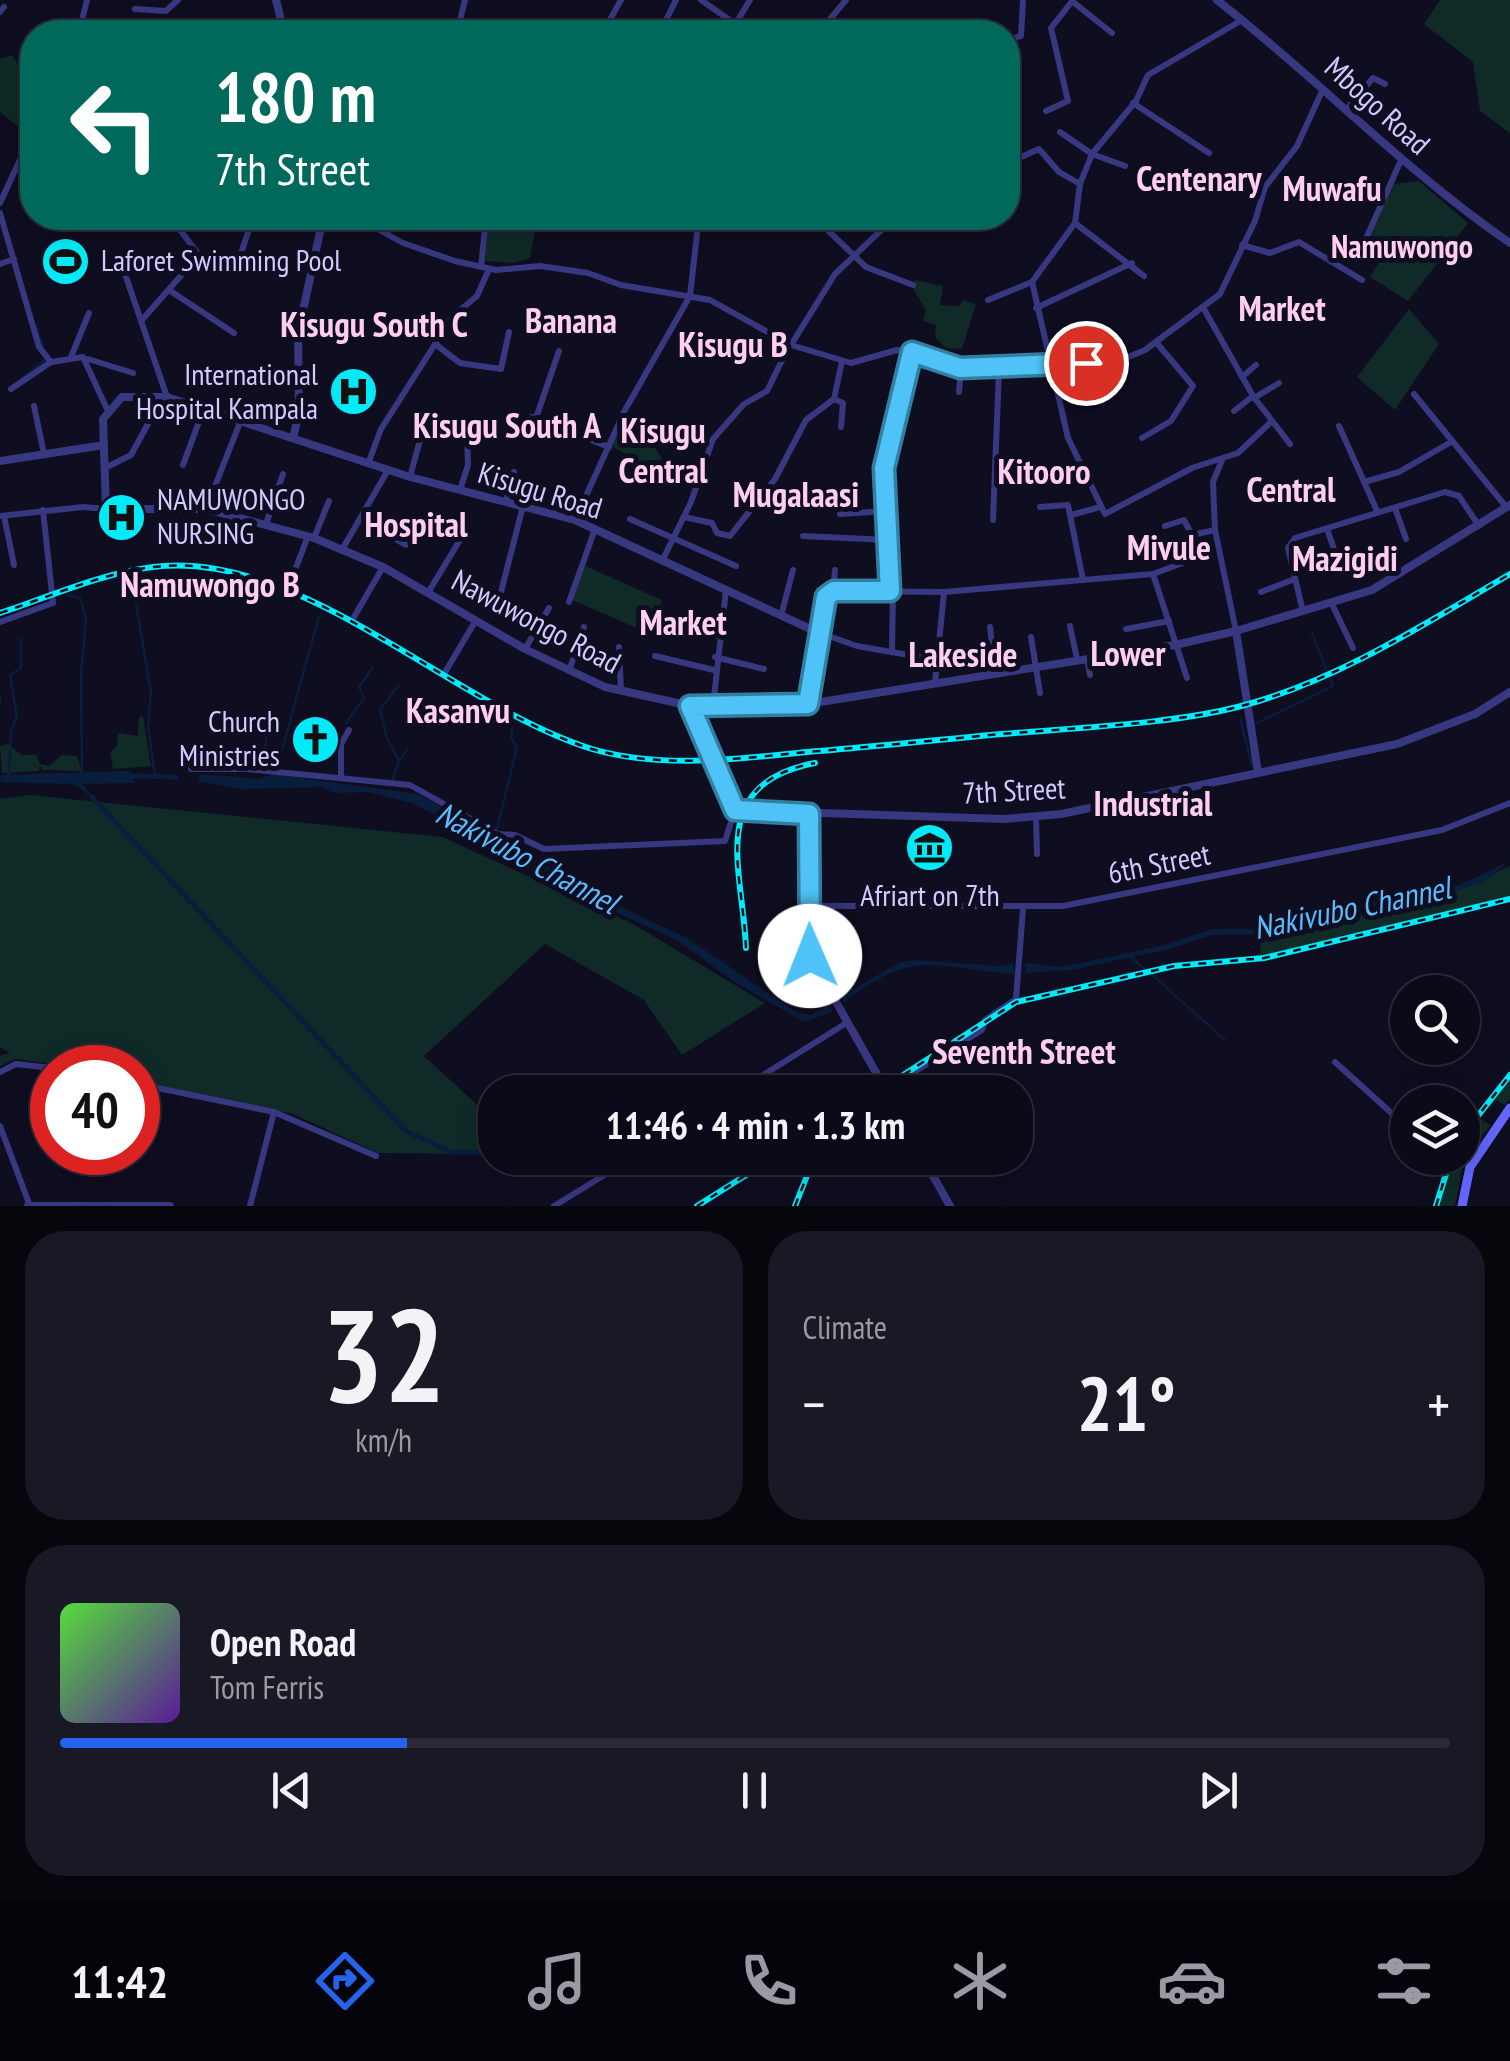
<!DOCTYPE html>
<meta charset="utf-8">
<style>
:root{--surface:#0b0a18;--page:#191825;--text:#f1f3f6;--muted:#9a9aa2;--line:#2b2b37;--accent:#2563eb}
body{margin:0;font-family:"PT Sans Narrow",sans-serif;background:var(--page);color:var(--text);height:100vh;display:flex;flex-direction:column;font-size:38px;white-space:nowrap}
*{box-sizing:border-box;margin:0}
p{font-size:32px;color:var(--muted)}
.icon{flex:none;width:55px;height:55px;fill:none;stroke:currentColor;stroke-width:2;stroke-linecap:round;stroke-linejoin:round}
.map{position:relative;height:1206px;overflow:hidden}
.sheet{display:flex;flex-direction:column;gap:25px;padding:25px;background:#06060d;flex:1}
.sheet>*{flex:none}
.guide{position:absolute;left:20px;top:20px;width:1000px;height:210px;border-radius:40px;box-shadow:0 5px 25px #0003,0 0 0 2px var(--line);background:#00695c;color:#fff;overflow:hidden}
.fabs{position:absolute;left:1390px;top:975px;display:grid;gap:20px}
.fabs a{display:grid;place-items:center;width:90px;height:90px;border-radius:50%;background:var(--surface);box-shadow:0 5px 25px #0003,0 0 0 2px var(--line);font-size:50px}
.speed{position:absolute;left:30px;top:1045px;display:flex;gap:20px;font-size:50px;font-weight:700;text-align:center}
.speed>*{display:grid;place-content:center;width:130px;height:130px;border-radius:50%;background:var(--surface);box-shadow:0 5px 25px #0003,0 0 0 2px var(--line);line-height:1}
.speed .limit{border:15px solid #d22;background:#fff;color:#111}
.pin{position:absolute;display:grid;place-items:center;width:85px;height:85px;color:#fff;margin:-42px;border:5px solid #fff;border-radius:50%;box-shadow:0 2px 10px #0007}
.me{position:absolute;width:110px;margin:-55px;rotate:359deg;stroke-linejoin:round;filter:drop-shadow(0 0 8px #0008)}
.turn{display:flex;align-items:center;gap:35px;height:210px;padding:0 30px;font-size:45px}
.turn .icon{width:130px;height:130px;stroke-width:2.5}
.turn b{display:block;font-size:70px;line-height:85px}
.big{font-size:75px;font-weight:600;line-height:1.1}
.sheet .widget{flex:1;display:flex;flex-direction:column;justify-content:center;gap:15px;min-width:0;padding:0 35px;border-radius:40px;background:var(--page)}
.sheet .dial{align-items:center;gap:0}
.dial b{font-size:130px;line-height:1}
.song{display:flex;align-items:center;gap:30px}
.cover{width:120px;height:120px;border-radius:15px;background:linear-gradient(135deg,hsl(110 70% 55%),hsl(270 70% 35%))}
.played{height:10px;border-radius:5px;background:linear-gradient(90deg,var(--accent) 25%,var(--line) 25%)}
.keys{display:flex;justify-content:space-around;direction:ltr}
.heat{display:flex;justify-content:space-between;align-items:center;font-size:55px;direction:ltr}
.sheet .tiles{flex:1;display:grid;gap:25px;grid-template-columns:1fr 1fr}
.widget:last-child{grid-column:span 2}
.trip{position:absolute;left:478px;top:1075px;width:555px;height:100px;border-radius:40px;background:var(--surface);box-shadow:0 5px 25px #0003,0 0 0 2px var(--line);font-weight:600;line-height:100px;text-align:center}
.menu{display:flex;height:160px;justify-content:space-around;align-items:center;background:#04040a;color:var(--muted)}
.menu .icon{width:70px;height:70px}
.menu .selected{color:var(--accent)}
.menu b{font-size:45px;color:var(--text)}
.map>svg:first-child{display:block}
.green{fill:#102a28}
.water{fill:#091e3d}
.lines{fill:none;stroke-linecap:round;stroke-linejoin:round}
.stream{stroke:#091e3d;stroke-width:2.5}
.canal{stroke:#091e3d;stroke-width:5}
.minor{stroke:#373880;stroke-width:6}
.tertiary{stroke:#373880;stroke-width:8}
.secondary{stroke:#6367ff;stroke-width:9}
.rail-casing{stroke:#00ebf7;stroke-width:6}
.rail{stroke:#0f0d20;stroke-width:2.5;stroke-dasharray:8;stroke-linecap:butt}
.route-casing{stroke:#337fa1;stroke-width:25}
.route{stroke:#4fc3f7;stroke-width:18}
.labels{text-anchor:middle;stroke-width:10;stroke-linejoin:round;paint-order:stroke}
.street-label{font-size:30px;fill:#cfccff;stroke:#0f0d20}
.poi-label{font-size:30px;fill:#cfccff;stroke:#0f0d20;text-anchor:start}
.neighbourhood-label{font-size:32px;font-weight:bold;fill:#ffcef0;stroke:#0f0d20}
.water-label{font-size:32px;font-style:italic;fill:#5abbff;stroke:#0f0d20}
.quarter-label{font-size:35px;font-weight:bold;fill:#ffcef0;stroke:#0f0d20}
</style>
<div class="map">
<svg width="1510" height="1206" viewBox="0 0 1510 1206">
<rect width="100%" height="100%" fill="#0f0d20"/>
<g class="green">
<polygon points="1440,0 1510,0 1510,133 1480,111 1473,62 1424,24"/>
<path d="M12,55C28,77 44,107 28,134L0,112V59Z"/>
<polygon points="1419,181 1468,223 1408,301 1370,277 1380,261 1366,246 1393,184"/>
<polygon points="488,224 528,224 527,230 535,231 530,258 513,263 485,261"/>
<polygon points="915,280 943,286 940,305 960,306 963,300 976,304 962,349 946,348 935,337 936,325 923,321 926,310 912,287"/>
<polygon points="1409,309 1439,344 1395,410 1357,377"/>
<polygon points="619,431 649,440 673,474 627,464 629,456 610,445"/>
<polygon points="585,566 662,600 648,633 570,599"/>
<polygon points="143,716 151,766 113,769 110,752 117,746 118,733 138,736 139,717"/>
<polygon points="8,744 21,755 36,755 40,764 49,766 62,755 77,756 82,771 42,770 40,765 39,771 2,773 0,746"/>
<polygon points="30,795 442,837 633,924 765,1003 682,1055 644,1000 545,944 424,1056 495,1121 495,1154 378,1153 293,1114 138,1081 138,1068 78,1067 15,1059 0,1066 0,1056 10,1053 0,1047 0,799"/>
<polygon points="1510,866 1510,896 1260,956 1261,934 1287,933 1367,910 1456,891"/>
<path d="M1510,1079V1099L1505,1105L1495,1100L1480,1119L1491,1125L1464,1159L1455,1206H1437L1454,1158H1462C1462,1126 1490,1101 1510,1079Z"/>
</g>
<g class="water">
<polygon points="128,771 133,774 135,783 82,784 94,799 74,784 0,782 1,775"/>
<polygon points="200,774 258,779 273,774 417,794 513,842 582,889 687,938 795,1011 811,1015 829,1004 833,1012 804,1022 736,983 678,941 565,888 518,857 412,803 368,792 334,793 322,787 241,789 198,781"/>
<polygon points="1510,861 1483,882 1456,891 1316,917 1269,934 1212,935 1166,950 1071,970 1026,973 1025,963 1062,967 1160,946 1212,929 1268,929 1314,912 1460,885"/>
<path d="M913,960L999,966L1012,963L1016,974C938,969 913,946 844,1003L841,996L899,963Z"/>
</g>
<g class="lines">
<g class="stream">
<polyline points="36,326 43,347"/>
<polyline points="21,379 46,359"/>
<polyline points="69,595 80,598 86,618 81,674 82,773"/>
<polyline points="136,604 151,692 148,725 155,776"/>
<polyline points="0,696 0,704"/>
<polyline points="1240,718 1252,765"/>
<polyline points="346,723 364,698 359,687 373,667"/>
<polyline points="1255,724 1333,686 1312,633"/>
<polyline points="386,735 380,710 398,686"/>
<polyline points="387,738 399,761 392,781"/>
<polyline points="400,760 408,748"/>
<polyline points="262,767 271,706"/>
<polyline points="277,768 319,616"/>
<polyline points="9,777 11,730 17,717 10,675 21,668 21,639"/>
<polyline points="497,829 517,747 511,738 513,720"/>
<polyline points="1128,954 1145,970"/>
<polyline points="1150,973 1225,1040"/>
<polyline points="1431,1102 1445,1083"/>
</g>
<g class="canal">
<polyline points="130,776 176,777"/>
<polyline points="92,797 406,1131 450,1152 495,1153"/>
</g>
<g class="minor">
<polyline points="701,0 747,32"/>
<polyline points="1073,2 1112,33"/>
<polyline points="135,9 166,11 178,0"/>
<polyline points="0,12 4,7"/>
<polyline points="1242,20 1148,75 1136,101 1092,154 1080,184 1075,223 1032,282 1068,438 1105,514 1192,468 1238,453 1270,423"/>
<polyline points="736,23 750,0"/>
<polyline points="79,32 87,0"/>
<polyline points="457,32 465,0"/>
<polyline points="603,32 621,0"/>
<polyline points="660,32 676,0"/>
<polyline points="819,32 846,0"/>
<polyline points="1008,40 1021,36 1023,0"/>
<polyline points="1133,103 1209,153"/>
<polyline points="1347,109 1373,78 1385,84"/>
<polyline points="1046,111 1068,101 1051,28 1073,0"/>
<polyline points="1060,132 1092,154 1125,166"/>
<polyline points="1008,163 1039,149 1059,172 1080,184"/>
<polyline points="0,203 32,134"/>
<polyline points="0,213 39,347 51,362"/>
<polyline points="100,218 101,222"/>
<polyline points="358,218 403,243 455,261 496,270 540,266 588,273 621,285 710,300 791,345 851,363 897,350 961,369 1121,360 1145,350 1220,294 1255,221 1265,187 1297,146 1323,89"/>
<polyline points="815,218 866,267 913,285"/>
<polyline points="924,218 948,227"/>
<polyline points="1075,223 1144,276"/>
<polyline points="1364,243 1402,158"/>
<polyline points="1242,245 1270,253 1299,242 1362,280"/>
<polyline points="240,256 253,218"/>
<polyline points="0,264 14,259"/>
<polyline points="481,267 486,218"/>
<polyline points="123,268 167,397"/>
<polyline points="169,290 234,333"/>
<polyline points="988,300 1032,282"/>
<polyline points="1036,308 1132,263"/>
<polyline points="1204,309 1253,396 1290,444"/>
<polyline points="142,320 199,255 171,218"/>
<polyline points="435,344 460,363 501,369 509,332"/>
<polyline points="791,345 835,274 894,218"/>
<polyline points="71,357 89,313"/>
<polyline points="88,359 133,373"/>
<polyline points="1242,377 1256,365"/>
<polyline points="11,389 51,362 83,357 107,409"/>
<polyline points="959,392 961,369"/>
<polyline points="1414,394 1507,508"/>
<polyline points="1254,398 1279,383"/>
<polyline points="834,399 843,403 841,427"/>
<polyline points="34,406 44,454"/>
<polyline points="1234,411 1253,396"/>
<polyline points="531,417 609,447"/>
<polyline points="536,418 559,351"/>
<polyline points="1339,426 1378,513"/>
<polyline points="1142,438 1171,421 1193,386 1156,342"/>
<polyline points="368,464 381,429 453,316 477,296 489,269"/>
<polyline points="183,465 204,408"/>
<polyline points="105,468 131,455 149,422"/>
<polyline points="410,477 420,440"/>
<polyline points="1364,482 1399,472 1451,442"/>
<polyline points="460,490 468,465 467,436"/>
<polyline points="506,501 514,472"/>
<polyline points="1040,507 1068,505 1083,580"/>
<polyline points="1395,508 1406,539"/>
<polyline points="206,509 241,420"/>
<polyline points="840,514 886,511"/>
<polyline points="1071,515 1100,507"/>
<polyline points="0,516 83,507 106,509"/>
<polyline points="4,516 14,565"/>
<polyline points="684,517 712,523 717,533 730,536 775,479 806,420 834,399 842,361"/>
<polyline points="360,519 406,545 411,541"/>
<polyline points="630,519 736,566"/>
<polyline points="575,520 625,410 690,296 698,225 683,218"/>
<polyline points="993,520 999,370"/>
<polyline points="266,524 283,474"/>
<polyline points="1165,526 1184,520 1192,535 1215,530 1236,631"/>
<polyline points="1327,529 1340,566"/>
<polyline points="1215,530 1213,482 1222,460"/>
<polyline points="803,536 888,540"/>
<polyline points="314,538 329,501"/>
<polyline points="343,548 388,470"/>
<polyline points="662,561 691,502 713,439 744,404 767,391 790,344"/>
<polyline points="1153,574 1185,562"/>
<polyline points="289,586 308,536"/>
<polyline points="429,591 463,535"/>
<polyline points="833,591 835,570"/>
<polyline points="889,591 884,467 912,352"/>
<polyline points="501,592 523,506"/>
<polyline points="1261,592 1295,579"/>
<polyline points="569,602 595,529"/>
<polyline points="1332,604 1353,648"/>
<polyline points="1303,612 1288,548 1295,538 1445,492 1459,496 1479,526"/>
<polyline points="781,616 793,570"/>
<polyline points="354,617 383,567"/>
<polyline points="0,622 53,603 43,510"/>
<polyline points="1070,626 1077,659"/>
<polyline points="990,627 995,673"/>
<polyline points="671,629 717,636"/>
<polyline points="1126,629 1169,621"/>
<polyline points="1031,637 1040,693"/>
<polyline points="619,647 621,691"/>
<polyline points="525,649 549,608"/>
<polyline points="892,651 893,591"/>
<polyline points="655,656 714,670"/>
<polyline points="715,657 764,669"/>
<polyline points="1087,659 1090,675"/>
<polyline points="937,660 857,646 817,632 821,608 833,591 944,592 1153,574 1187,678"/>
<polyline points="569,671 584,627"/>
<polyline points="444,674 476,620"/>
<polyline points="935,683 944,592"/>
<polyline points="713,706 726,590"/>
<polyline points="191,769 246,769 410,785 498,834 515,835 544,849 725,841 735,810"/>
<polyline points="341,778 341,744 349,730"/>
<polyline points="1036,817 1037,854"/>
<polyline points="809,906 1063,906 1442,830 1510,803"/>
<polyline points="1335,1062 1398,1119 1403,1135"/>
<polyline points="0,1072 16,1064 52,1068"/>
<polyline points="138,1084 274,1112 376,1156"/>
<polyline points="885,1090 982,1030 985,1020 1016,999 1023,909"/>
<polyline points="736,1092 848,1022"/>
<polyline points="0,1126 30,1206"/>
<polyline points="250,1206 274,1112"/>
<polyline points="554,1206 632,1158"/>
</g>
<g class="tertiary">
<polyline points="276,0 284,32"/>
<path d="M1217,0C1317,78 1405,171 1510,243"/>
<polyline points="293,438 299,413 298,334 323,218"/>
<polyline points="0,461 104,445"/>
<polyline points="1236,631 1258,772"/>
<polyline points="808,704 817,632 575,520 410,477 167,397 122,397 103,419 106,509 206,509 314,538 383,567 525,649 605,687 691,706 740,708 808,704 1175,645 1236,631 1372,590 1510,505"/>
<polyline points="691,706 735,810 1004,819 1061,814 1397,744 1475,714 1510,692"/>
<polyline points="809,814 810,956 887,1092"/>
<polyline points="923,1158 950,1206"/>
<polyline points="28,1206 170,1206"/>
</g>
<polyline class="secondary" points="1462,1206 1470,1167 1510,1108"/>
<defs>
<g id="rail">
<path d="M0,613C49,597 102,573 153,567C300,548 455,707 592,749C661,769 736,759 807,752C868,747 929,741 990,735C1067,728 1173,725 1245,705C1340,679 1426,623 1510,574"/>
<path d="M746,948C743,869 705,784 815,763"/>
<polyline points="877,1092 1016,1002 1174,966 1264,958 1510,899"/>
<polyline points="1462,1136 1510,1075"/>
<polyline points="697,1206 773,1158"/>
<polyline points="795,1206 814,1158"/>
<polyline points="1436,1206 1451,1158"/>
</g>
</defs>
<use href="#rail" class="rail-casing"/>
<use href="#rail" class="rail"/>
</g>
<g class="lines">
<defs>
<polyline id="route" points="810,956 809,814 735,810 690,706 808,704 826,597 834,591 890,591 884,468 912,352 960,368 1086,363"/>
</defs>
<use href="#route" class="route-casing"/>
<use href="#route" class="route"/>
</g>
<defs>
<symbol id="stadium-disc" viewBox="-11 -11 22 22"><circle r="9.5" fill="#00ebf7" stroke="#0f0d20"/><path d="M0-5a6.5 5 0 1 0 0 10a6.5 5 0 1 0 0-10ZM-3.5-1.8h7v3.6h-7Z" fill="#111"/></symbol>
<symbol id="hospital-disc" viewBox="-11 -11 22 22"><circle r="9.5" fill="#00ebf7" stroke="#0f0d20"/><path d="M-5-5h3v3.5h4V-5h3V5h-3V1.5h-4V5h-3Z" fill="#111"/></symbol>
<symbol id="church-disc" viewBox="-11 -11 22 22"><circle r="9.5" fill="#00ebf7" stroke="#0f0d20"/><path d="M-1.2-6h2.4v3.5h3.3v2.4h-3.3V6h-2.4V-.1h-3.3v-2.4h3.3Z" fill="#111"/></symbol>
<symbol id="museum-disc" viewBox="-11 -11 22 22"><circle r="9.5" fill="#00ebf7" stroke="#0f0d20"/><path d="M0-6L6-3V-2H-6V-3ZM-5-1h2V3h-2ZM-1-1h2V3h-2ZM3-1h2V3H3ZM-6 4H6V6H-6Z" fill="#111"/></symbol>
</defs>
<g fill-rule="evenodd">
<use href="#stadium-disc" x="38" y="234" width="55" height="55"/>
<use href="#hospital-disc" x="326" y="364" width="55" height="55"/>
<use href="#hospital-disc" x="94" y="490" width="55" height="55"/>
<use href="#church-disc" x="288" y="712" width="55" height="55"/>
<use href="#museum-disc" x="902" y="820" width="55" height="55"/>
</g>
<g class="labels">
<g class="street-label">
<text transform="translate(1377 106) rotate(42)" y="10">Mbogo Road</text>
<text transform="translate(540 491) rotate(17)" y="10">Kisugu Road</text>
<text transform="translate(536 622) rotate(28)" y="10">Nawuwongo Road</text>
<text transform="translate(1014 791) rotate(-3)" y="10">7th Street</text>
<text transform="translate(1159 864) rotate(-11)" y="10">6th Street</text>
</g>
<g class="poi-label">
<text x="101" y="271">Laforet Swimming Pool</text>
<text x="318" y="385" text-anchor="end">International<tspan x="318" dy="34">Hospital Kampala</tspan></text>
<text x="157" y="510">NAMUWONGO<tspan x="157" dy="34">NURSING</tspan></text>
<text x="280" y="732" text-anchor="end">Church<tspan x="280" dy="34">Ministries</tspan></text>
<text x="930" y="906" text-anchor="middle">Afriart on 7th</text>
</g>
<g class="neighbourhood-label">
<text x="1402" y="258">Namuwongo</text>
</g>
<g class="water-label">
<text transform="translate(527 858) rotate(28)" y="11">Nakivubo Channel</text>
<text transform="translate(1352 908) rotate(-12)" y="11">Nakivubo Channel</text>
</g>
<g class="quarter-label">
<text x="1199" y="191">Centenary</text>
<text x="1332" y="201">Muwafu</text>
<text x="1282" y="321">Market</text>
<text x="571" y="333">Banana</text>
<text x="374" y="337">Kisugu South C</text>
<text x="733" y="357">Kisugu B</text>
<text x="507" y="438">Kisugu South A</text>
<text x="663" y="443">Kisugu<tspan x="663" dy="40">Central</tspan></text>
<text x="1044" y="484">Kitooro</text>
<text x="1291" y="502">Central</text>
<text x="796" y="507">Mugalaasi</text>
<text x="416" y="537">Hospital</text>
<text x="1169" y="560">Mivule</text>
<text x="1345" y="571">Mazigidi</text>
<text x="210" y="597">Namuwongo B</text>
<text x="683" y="635">Market</text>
<text x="1128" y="666">Lower</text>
<text x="963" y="667">Lakeside</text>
<text x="458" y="723">Kasanvu</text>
<text x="1153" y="816">Industrial</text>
<text x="1024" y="1064">Seventh Street</text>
</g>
</g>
</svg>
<div class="fabs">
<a><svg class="icon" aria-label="search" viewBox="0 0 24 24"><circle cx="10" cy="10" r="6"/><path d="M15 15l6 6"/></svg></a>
<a><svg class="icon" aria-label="layers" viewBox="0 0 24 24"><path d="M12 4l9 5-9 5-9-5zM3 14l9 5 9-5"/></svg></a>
</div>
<div class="speed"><div class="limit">40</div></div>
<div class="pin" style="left:1086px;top:363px;background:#d93025"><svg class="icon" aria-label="arrive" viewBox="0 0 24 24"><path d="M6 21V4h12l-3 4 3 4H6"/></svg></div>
<svg class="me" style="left:810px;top:956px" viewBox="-20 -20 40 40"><circle r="19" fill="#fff"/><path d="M0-13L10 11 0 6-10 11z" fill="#4fc3f7"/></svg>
<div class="trip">11:46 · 4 min · 1.3 km</div>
<div class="guide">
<div class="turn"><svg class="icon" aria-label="left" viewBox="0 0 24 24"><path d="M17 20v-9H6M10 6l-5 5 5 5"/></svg><div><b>180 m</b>7th Street</div></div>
</div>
</div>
<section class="sheet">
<div class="tiles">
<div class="widget dial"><b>32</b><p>km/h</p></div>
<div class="widget"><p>Climate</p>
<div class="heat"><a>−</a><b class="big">21°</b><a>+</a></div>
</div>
<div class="widget">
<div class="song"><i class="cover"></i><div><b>Open Road</b><p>Tom Ferris</p></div></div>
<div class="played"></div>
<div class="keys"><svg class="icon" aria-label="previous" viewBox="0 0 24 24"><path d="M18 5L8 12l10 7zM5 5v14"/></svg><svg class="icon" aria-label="pause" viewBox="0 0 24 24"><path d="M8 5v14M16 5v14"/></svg><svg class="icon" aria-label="next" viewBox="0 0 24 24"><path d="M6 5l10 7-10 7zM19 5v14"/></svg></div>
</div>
</div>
</section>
<nav class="menu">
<b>11:42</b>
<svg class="icon selected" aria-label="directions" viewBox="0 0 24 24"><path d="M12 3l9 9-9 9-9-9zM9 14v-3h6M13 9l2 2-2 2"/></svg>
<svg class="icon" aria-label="music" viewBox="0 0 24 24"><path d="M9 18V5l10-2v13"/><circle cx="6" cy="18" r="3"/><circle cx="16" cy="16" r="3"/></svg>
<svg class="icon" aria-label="phone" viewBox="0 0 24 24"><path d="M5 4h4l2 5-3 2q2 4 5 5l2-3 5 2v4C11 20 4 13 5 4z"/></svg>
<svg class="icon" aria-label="climate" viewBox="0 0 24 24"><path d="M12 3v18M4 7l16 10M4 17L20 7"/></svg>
<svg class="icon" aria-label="car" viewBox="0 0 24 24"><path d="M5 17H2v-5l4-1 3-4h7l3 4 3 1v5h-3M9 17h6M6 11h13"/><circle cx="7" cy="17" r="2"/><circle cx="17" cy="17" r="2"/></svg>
<svg class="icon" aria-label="filters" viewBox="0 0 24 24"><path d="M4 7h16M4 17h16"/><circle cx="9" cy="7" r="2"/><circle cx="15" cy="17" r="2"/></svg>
</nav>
